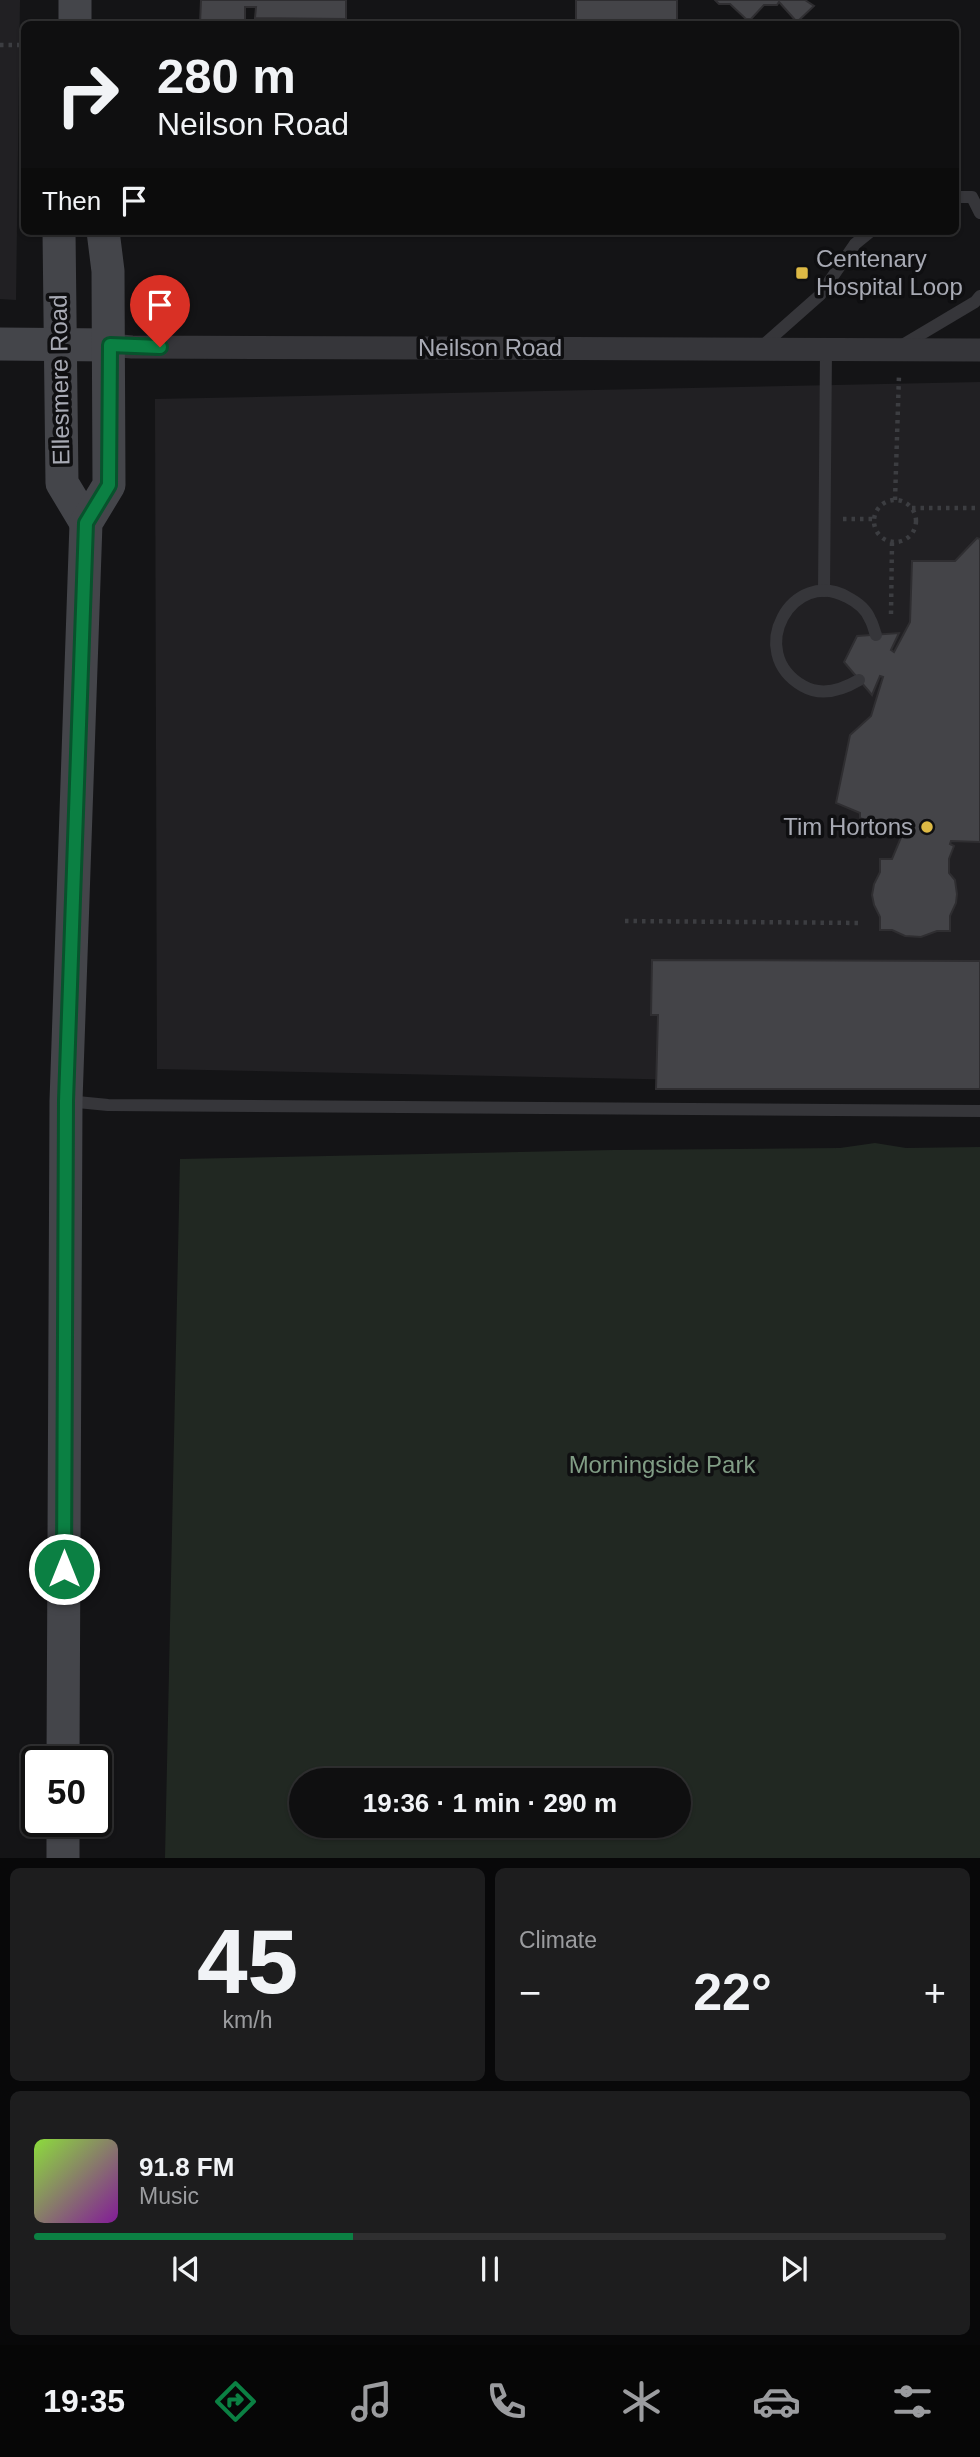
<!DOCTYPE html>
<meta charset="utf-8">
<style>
:root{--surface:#0f0f10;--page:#1d1d1e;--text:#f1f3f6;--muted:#9b9c9f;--line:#2f2f30;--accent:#0b8043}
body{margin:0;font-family:Helvetica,sans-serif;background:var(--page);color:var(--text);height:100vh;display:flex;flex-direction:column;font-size:26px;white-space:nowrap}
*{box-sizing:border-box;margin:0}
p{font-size:23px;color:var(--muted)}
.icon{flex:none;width:38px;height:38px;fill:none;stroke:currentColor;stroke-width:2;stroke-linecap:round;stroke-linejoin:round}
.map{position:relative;height:1858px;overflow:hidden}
.drawer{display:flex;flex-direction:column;gap:10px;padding:10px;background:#080809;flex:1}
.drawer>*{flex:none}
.hud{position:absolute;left:21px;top:21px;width:938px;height:214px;border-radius:10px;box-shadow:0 2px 5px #0004,0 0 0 2px var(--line);background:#0f0f10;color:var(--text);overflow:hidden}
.speed{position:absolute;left:21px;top:1746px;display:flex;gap:14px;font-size:35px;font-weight:700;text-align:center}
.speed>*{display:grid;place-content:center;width:91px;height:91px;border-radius:50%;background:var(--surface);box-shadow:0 2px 5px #0004,0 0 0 2px var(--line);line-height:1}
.speed .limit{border:4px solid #111;border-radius:10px;background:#fff;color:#111}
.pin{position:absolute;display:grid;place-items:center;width:60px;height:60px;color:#fff;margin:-72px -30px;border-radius:50% 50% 50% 0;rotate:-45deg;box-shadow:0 0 7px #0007}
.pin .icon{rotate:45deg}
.me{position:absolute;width:77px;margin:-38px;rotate:0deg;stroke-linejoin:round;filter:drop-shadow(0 0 5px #0008)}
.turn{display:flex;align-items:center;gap:24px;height:147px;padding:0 21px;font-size:32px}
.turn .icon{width:91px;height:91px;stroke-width:2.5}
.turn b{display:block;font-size:49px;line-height:60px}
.then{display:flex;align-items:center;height:66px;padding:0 21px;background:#0003;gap:14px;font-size:26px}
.big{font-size:52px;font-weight:700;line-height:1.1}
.drawer .widget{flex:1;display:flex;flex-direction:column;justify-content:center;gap:10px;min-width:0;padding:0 24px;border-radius:10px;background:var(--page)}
.drawer .dial{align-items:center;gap:0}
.dial b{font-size:91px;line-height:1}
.song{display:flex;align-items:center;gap:21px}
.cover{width:84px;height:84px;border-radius:10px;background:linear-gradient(135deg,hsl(90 70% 55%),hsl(290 70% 35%))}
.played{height:7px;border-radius:4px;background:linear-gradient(90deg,var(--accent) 35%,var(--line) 35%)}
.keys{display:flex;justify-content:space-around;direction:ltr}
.heat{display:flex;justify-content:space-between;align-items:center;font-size:38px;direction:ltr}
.drawer .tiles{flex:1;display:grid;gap:10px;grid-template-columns:1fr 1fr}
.widget:last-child{grid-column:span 2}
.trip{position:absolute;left:289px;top:1768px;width:402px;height:70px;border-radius:35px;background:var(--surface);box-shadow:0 2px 5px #0004,0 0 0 2px var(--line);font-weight:700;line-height:70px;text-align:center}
.tabs{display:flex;height:112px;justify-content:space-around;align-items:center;background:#060606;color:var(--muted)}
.tabs .icon{width:49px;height:49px}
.tabs .current{color:var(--accent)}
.tabs b{font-size:32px;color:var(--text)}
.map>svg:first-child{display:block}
.built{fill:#212023}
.green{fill:#212822;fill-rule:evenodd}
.building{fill:#444448;stroke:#2f2e31;stroke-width:2}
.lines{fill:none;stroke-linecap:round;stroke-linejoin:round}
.path{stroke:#3c3d41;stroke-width:4.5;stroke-dasharray:3.5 5;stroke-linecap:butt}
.lane{stroke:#36363a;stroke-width:12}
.street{stroke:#36363a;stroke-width:23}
.secondary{stroke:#44454a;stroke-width:33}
.route-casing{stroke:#07532c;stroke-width:18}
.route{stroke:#0b8043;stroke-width:12}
.poi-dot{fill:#ddb945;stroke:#0f0f11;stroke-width:2.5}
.labels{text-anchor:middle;stroke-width:7;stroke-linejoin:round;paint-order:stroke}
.poi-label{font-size:24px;fill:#a8aab4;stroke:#0f0f11;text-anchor:start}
.street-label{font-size:24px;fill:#a8aab4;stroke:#0f0f11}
.park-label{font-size:24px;fill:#819d85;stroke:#0f0f11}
</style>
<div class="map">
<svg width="980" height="1859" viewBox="0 0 980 1859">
<rect width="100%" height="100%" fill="#141416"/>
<g class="built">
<polygon points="0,0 20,0 16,300 0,299"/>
<polygon points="980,382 980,1086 157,1069 155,399"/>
</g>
<path class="green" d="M875,1143L906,1148L980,1147V1858H165L180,1159L613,1150L840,1148ZM301,1780H679V1825H301Z"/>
<g class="building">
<polygon points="201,0 346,0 346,19 255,18 256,7 245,7 245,24 200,24"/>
<rect x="576" y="0" width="101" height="24"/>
<polygon points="715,0 805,0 814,6 797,22 779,2 777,5 764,5 751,19 746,19 730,4 719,4"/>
<polygon points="977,538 980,539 980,842 951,841 950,844 954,846 949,859 949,873 955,880 957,894 956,903 950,916 950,931 937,931 921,937 905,936 892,930 880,930 880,917 874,905 872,895 874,884 880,872 880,859 892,859 902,835 860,818 860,813 836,803 850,735 871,716 883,677 880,676 872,695 844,662 857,636 899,633 891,650 894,652 910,622 912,561 955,561"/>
<polygon points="652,960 980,961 980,1089 656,1089 658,1015 651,1015"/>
</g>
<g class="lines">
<g class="path">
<polyline points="0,45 20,45"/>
<polyline points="895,500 899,375"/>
<circle cx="895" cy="521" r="21"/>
<polyline points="912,508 980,508"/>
<polyline points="843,519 874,519"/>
<polyline points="891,614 892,542"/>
<polyline points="625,921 862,923"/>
</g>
<g class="lane">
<polyline points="956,197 972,197 980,213"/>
<polyline points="901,346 975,302 980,296"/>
<polyline points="759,349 820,295 855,244 871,231"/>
<polyline points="824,591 826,350"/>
<path d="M859,680C842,690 822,697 803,686C744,652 793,567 847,597C857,602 866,609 870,619C873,624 874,630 876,635"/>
<polyline points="67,1101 108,1105 980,1111"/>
</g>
<polyline class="street" points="110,345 132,347 980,350"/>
<g class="secondary">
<polyline points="75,24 75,0"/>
<polyline points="59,231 62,483 86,523"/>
<polyline points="0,344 110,345"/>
<polyline points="63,1762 66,1101 86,523 109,485 108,271 103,231"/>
<polyline points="63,1859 63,1822"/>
</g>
</g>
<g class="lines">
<defs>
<polyline id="route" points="64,1569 66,1101 86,523 109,485 110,345 160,347"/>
</defs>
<use href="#route" class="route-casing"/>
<use href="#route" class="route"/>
</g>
<g class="poi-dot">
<rect x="795" y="266" width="14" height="14" rx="3.5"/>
<circle cx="927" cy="827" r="7"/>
</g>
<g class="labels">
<g class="poi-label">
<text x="816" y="267">Centenary<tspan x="816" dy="28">Hospital Loop</tspan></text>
<text x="913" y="835" text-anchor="end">Tim Hortons</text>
</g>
<g class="street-label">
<text x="490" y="356">Neilson Road</text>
<text transform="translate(60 380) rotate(-91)" y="8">Ellesmere Road</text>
</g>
<g class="park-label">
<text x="662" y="1473">Morningside Park</text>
</g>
</g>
</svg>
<div class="speed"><div class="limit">50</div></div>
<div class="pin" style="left:160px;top:347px;background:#d93025"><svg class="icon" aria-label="arrive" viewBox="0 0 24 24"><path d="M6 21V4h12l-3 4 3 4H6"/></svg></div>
<svg class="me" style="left:64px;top:1569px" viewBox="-20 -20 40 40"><circle r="17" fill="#0b8043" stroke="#fff" stroke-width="3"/><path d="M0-11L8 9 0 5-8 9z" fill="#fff"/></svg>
<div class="trip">19:36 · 1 min · 290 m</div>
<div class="hud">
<div class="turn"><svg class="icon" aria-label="right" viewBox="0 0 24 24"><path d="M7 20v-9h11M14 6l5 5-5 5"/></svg><div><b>280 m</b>Neilson Road</div></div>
<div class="then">Then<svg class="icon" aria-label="arrive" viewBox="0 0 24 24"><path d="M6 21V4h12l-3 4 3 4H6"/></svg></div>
</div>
</div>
<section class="drawer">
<div class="tiles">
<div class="widget dial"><b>45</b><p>km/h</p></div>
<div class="widget"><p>Climate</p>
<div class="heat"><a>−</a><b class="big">22°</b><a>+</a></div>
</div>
<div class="widget">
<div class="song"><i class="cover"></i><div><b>91.8 FM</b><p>Music</p></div></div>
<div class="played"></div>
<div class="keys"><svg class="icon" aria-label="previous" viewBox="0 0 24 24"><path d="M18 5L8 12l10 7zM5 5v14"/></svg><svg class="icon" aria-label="pause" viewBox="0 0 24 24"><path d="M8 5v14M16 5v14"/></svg><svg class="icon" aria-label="next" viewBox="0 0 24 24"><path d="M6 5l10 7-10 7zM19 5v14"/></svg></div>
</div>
</div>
</section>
<nav class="tabs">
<b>19:35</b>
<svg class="icon current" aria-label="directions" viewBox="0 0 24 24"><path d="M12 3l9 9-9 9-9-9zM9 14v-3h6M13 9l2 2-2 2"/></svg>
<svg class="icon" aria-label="music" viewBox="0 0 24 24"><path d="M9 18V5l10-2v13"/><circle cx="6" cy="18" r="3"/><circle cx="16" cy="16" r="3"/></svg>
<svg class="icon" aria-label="phone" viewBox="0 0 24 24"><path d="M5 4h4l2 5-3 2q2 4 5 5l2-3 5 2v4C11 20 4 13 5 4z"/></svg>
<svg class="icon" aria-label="climate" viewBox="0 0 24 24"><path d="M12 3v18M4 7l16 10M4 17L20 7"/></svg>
<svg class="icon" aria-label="car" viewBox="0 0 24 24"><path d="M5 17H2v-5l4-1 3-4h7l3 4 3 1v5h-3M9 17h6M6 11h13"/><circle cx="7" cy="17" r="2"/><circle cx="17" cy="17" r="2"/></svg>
<svg class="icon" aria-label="filters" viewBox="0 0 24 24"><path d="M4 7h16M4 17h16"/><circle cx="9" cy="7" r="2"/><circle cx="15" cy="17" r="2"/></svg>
</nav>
